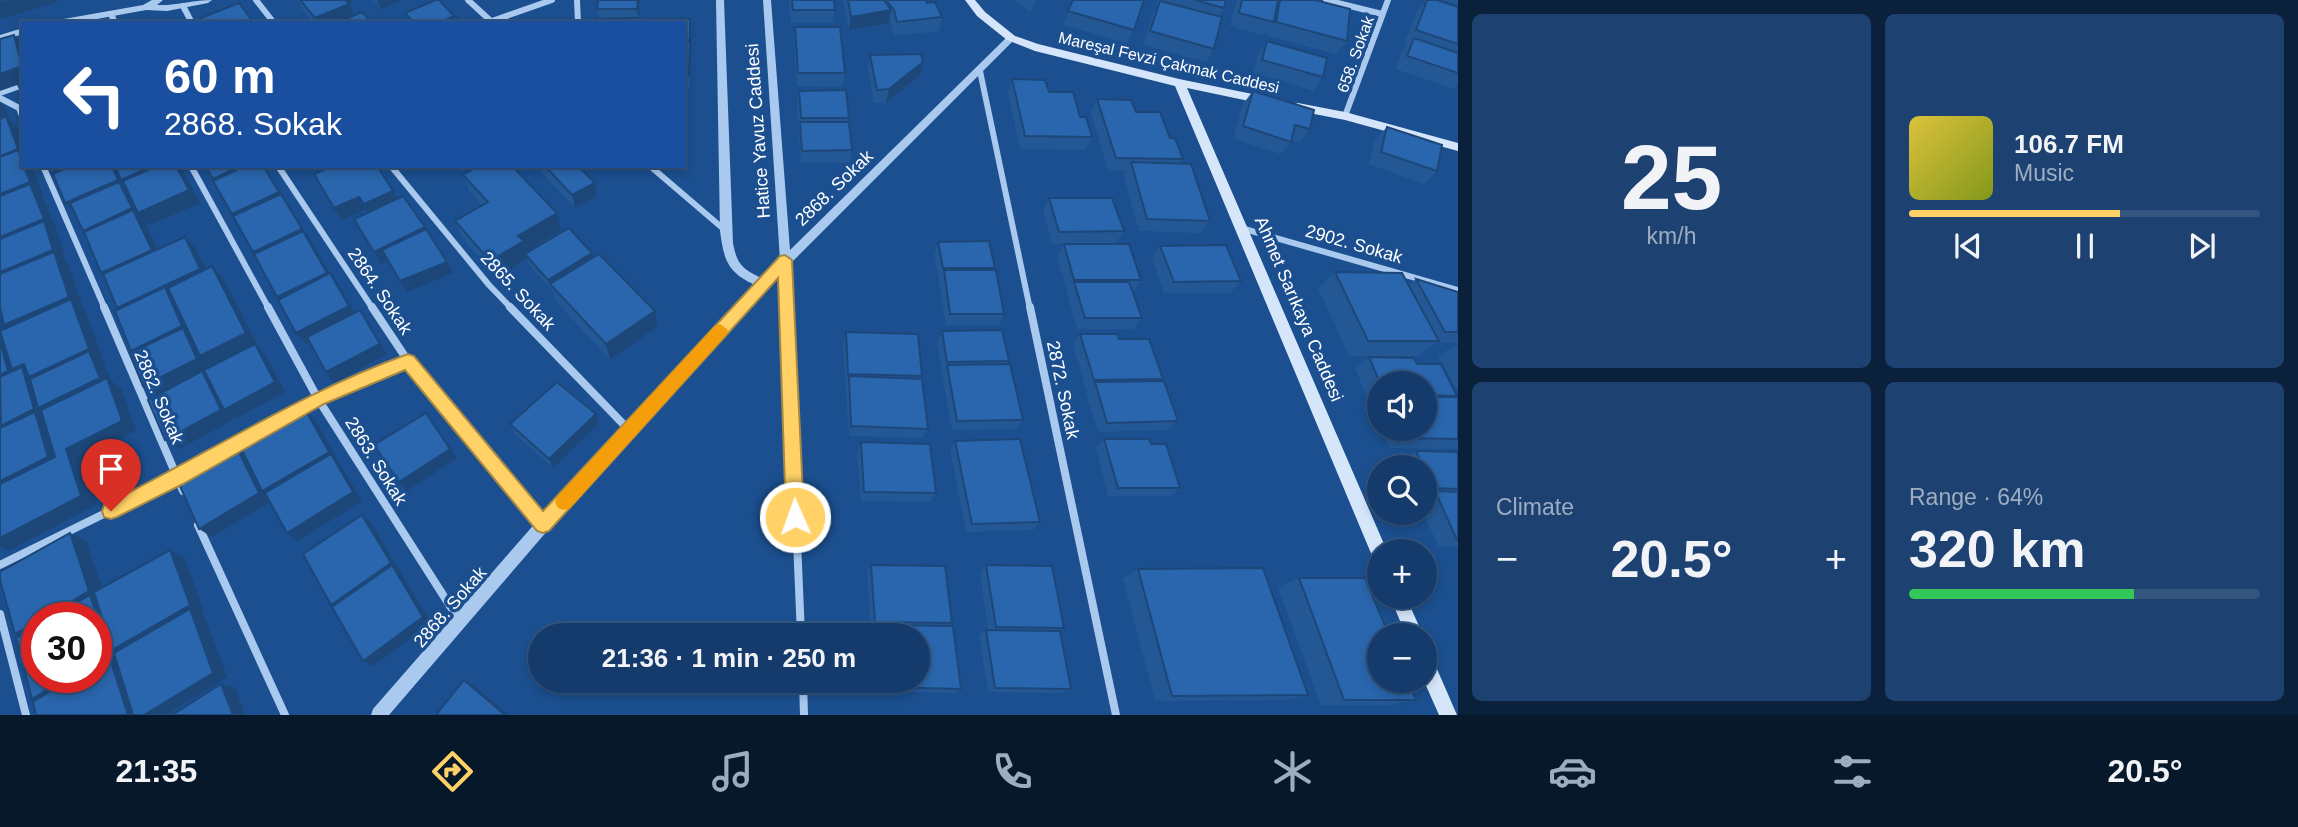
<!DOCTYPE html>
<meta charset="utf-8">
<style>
:root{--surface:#143b6b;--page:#1d4271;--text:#f1f3f6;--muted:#9dadc1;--line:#33557e;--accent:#ffd166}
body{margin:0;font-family:Helvetica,sans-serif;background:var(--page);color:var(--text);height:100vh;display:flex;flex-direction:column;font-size:26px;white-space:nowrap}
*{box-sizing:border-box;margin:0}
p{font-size:23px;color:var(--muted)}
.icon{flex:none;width:38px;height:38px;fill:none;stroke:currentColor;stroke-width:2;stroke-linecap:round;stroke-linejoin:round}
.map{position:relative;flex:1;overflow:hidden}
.panel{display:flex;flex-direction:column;gap:14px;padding:14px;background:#0b203b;width:840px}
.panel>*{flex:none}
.guide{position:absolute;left:21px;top:21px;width:665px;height:147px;border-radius:0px;box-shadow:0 4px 10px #0003,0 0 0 2px var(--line);background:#1a4fa0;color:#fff;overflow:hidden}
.buttons{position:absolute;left:1367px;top:371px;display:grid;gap:14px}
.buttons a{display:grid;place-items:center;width:70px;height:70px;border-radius:50%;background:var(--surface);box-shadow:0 4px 10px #0003,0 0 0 2px var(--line);font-size:35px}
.speed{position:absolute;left:21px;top:602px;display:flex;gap:14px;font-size:35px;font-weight:700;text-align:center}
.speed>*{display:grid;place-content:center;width:91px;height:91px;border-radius:50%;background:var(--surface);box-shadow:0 4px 10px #0003,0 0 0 2px var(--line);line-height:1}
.speed .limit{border:10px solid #d22;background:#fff;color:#111}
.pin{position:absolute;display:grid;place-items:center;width:60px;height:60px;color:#fff;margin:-72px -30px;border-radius:50% 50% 50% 0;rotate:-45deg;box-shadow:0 0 7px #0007}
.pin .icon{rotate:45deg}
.me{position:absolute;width:77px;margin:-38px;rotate:358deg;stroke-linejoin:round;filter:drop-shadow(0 0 5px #0008)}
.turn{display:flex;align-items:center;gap:24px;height:147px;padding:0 28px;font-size:32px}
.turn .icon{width:91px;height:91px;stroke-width:2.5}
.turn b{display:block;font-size:49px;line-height:60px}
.big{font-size:52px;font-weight:700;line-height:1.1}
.panel .widget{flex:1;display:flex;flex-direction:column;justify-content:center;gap:10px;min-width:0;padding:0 24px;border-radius:10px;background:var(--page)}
.panel .dial{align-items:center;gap:0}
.dial b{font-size:91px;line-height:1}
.song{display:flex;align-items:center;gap:21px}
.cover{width:84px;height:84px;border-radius:10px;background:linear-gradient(135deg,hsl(50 70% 55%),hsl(70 70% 35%))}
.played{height:7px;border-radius:4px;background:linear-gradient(90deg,var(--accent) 60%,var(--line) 60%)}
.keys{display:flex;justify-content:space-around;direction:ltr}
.heat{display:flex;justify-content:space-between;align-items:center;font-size:38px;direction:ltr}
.charge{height:10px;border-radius:5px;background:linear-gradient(90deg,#34c759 64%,var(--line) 0)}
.panel .tiles{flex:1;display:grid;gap:14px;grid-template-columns:repeat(2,1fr)}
.trip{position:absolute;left:528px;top:623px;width:402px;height:70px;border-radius:35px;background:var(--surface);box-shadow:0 4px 10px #0003,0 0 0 2px var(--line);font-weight:700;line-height:70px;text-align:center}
.menu{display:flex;height:112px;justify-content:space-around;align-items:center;background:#08182b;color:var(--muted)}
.menu .icon{width:49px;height:49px}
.menu .active{color:var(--accent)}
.menu b{font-size:32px;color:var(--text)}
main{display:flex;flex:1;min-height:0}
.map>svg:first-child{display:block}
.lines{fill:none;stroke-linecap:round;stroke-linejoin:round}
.minor-far1{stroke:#a9c9ee;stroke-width:6}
.minor{stroke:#a9c9ee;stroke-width:8}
.tertiary{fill:#a9c9ee;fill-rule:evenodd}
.secondary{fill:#d6e6fa;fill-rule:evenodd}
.wall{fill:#245895}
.shaded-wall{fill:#1d4779;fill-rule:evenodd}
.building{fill:#2a66ad;stroke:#1d4779;stroke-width:2}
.route{fill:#ffd166;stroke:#a68842;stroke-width:2}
.slow{fill:#f59e0b}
.labels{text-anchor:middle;stroke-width:7;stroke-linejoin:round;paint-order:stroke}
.far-street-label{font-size:16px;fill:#fff;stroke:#1b4f8f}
.street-label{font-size:18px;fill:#fff;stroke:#1b4f8f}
</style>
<main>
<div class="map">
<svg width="1458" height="715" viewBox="0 0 1458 715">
<rect width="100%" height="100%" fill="#1b4f8f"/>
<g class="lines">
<g class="minor-far1">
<polyline points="256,0 274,23"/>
<polyline points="468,0 493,23"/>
<polyline points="577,0 578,23"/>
<polyline points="1326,0 1382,14"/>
<polyline points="183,6 192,23"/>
<polyline points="111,14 115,23"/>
<polyline points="492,21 552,0"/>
<polyline points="980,71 1030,309"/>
<polyline points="0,93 23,85"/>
<polyline points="0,98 19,108 23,119"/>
<polyline points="1345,116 1388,0"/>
<polyline points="43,166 105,309"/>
<polyline points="191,166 269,309"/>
<polyline points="278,166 373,309"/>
<polyline points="391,166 489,285 512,309"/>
<polyline points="650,166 726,231"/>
<polyline points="1241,228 1458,290"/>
<polyline points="785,262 787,309"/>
</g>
<g class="minor">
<polyline points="104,307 183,491"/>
<polyline points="268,307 318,399 459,620"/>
<polyline points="372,307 408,361 543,525"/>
<polyline points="510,307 629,430"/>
<polyline points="787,307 801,635"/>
<polyline points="1030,307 1116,715"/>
<polyline points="198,525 285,715"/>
<polyline points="0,565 177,478 318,399 408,361"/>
<polyline points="0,614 26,715"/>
<polyline points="803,681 804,715"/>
</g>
<g class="tertiary">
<path d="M152,0H163L157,5C175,6 194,0 212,0L208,3L167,11L146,10L75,23H54L58,20L143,5Z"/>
<path d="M716,0H724L733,243C737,264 742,269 762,278L780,260L763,0H771L790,250L1008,36L1011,35L1016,38L767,287L548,530L389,715H371L373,709L538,520L755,285C727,272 724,260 720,231Z"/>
<polygon points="23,28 23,34 0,41 0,35"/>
</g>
<g class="secondary">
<polygon points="965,0 975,0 985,12 1015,36 1038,44 1179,79 1272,98 1272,104 1268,105 1187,88 1387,551 1379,551 1379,560 1373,558 1175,86 1035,51 1007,40 977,16"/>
<polygon points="1298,103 1345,112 1458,143 1458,151 1345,120 1294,110 1294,104"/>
<polygon points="1390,597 1406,597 1423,635 1406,635"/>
<polygon points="1424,651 1430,653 1457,715 1439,715 1424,681"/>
</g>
</g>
<g class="wall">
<polygon points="298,0 351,0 352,3 349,4 354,15 372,23 315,23 303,10"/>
<polygon points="373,0 402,0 381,9"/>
<polygon points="640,0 639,23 598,19 597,9"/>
<polygon points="789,0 834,0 835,10 833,23 791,23"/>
<polygon points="843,0 926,0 927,3 942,17 939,31 894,36 891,23 889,21 889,23 849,30"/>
<polygon points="1014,0 1036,0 1030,12"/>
<polygon points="1073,0 1134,30 1127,43 1063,25"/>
<polygon points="1158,0 1226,0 1224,8 1219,17 1214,49 1206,62 1143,45 1153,14 1158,6 1156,5"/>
<polygon points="1237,0 1315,0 1347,41 1336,54 1267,36 1268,30 1264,35 1230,26"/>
<polygon points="1426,0 1437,0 1458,7 1458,84 1453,89 1396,69 1402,51 1408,45 1404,44 1417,11"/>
<polygon points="1444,0 1458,0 1458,5"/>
<polygon points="405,13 455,18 461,23 409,23"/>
<polygon points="690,19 690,88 684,88 684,23"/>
<polygon points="795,27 845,73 843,87 797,86 794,41"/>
<polygon points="1267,41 1323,77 1313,91 1253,73 1258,55"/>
<polygon points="870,55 920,75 886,103 874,103 868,68"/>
<polygon points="1012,79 1080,117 1092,137 1085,150 1020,149 1008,93"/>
<polygon points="799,91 849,118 848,122 852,150 850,163 801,163 797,104"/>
<polygon points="1253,91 1310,129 1299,142 1292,140 1281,154 1233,139 1243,104"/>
<polygon points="1097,99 1136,112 1170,138 1183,159 1180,164 1210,221 1201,233 1139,231 1123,175 1126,171 1108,171 1091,112"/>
<polygon points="1387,127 1437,171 1424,184 1369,164 1375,140"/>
<polygon points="536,166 579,166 597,196 575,208"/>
<polygon points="463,175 561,230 527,251 528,252 593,257 657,327 610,360 555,300 553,291 529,265 527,259 497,278 462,238 455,221 482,206 470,192"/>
<polygon points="1049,198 1124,231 1116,243 1052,244 1043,211"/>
<polygon points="938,242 995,268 994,270 1004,314 999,325 946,325 939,282 940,280 939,280 934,254"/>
<polygon points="1064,244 1141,280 1133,292 1142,318 1133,329 1077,329 1067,294 1068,292 1067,292 1057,256"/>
<polygon points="1160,246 1241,281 1230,293 1164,293 1152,258"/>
<polygon points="1335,272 1409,285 1416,279 1458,292 1458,343 1436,343 1417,356 1349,356 1318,288"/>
<polygon points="942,331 1009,361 1007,364 1023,420 1016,429 952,430 942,375 944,373 942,373 937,342"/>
<polygon points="846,332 922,376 921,379 928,429 923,438 849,436 843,343"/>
<polygon points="1080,334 1119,339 1163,379 1161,381 1178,421 1167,430 1098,432 1086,393 1088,390 1086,390 1073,345"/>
<polygon points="1454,346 1458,346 1458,389 1456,388 1438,356"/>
<polygon points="1369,357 1417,364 1457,396 1455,397 1458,398 1458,449 1390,448 1381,429 1424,429 1424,383 1379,383 1379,424 1371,406 1374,404 1370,404 1355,368"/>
<polygon points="510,424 599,424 553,468 515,434"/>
<polygon points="1104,439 1151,444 1180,488 1170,496 1108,496 1096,448"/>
<polygon points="955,441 1040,522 1033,530 966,532 950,450"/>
<polygon points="861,442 936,493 931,502 861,501 857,452"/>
<polygon points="1416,451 1458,452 1458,547 1439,547 1423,513 1424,513 1424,467 1403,467 1400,460"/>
<polygon points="871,565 952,623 948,626 961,689 954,693 876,691 875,681 919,681 919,635 872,635 872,631 874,628 871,628 867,571"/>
<polygon points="986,565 1064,628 1059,631 1071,689 1061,693 988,692 979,635 986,630 988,630 980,572"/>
<polygon points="1138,569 1308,695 1285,700 1155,701 1123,579"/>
<polygon points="1299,578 1416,700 1390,705 1321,705 1278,587"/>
</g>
<g class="shaded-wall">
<polygon points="8,0 57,0 58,2 0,19 0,2"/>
<polygon points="342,0 351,0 352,3 349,4 355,18 343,23 318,23 315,18"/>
<polygon points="377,0 402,0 381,9"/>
<polygon points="638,0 640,0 639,23 637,9"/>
<polygon points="891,10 889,23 849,30 851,17"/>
<polygon points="14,35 23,45 23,83 0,91 0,74"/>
<polygon points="923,62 920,75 886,103 889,89"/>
<polygon points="0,102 5,107 10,120 19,129 23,138 23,165 0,174"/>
<polygon points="24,166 32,166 43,194 42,195 57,231 56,232 58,234 66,262 68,263 83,308 85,310 103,359 102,360 103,361 111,381 121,388 136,431 82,458 97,504 9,551 0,547 0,538 81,496 54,418 64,466 0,499 0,481 18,435 1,426 0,194"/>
<polygon points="112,166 181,166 200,203 149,225 143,219 164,262 114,284 101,273 96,243 83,231 78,216 65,203"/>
<polygon points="241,166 263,166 311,241 336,284 287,308 277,297 263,264 253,252 242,226 232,214 223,191 213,179"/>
<polygon points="595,183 597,196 575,208 572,195"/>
<polygon points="393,191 400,204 371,217 364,204"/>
<polygon points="359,197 366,209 342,220 334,208"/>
<polygon points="557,213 561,230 527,251 529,258 525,254 527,259 497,278 490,261 518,236"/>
<polygon points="425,227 431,239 381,264 374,252"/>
<path d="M185,237L196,249L211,280L212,266L223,278L257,344H255L265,354L285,392L235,419L230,415L233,420L179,449L165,440L156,396L143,386L144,361L131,351L130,319L117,308ZM206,362L211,367L214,382L203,372L209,369Z"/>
<polygon points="592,253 595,265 550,284 552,292 548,280"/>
<polygon points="447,262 453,273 407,292 400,281"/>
<polygon points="330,273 339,285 357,317 306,344 296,333"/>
<polygon points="360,310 387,354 335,383 326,372"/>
<polygon points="655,311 657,327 610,360 606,344"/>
<polygon points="306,411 316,421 338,461 362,501 298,541 287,533 271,501 212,537 199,529 238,450 250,459"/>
<polygon points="426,413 457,458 407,491 399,482"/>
<polygon points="596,414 599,424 553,468 549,459"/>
<polygon points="362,515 371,523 431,623 373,666 363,661 341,611 331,605"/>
<polygon points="70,533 86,541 106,598 170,550 184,557 204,611 200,613 204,615 227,677 166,715 128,715 96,675 96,660 72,618 44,618"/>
<polygon points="37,622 37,638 34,640 15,634"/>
<polygon points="68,677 93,677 51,703 32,699"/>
<polygon points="464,680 474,686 509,715 505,715"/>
<polygon points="221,684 235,688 245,715 233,715"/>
</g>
<g class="building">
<polygon points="300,0 345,0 349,4 315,18"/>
<polygon points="436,0 439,0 454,16 439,23 414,23 405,13"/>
<polygon points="598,0 638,0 637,9 597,9"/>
<polygon points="792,0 834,0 835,10 793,10"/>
<polygon points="848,0 884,0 891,10 851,17"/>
<polygon points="886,0 926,0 927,3 935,2 942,17 897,22 894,10"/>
<polygon points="1073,0 1144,0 1134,30 1068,11"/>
<polygon points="1195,0 1226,0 1224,8"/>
<polygon points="1242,0 1278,0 1274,22 1239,13"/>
<polygon points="1280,0 1315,0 1350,9 1347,41 1276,22"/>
<polygon points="1427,0 1437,0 1458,7 1458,44 1416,30"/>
<polygon points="1160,1 1222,17 1214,49 1150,31"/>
<polygon points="239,3 254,23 205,23 201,18"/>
<polygon points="362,12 372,23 337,23"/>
<polygon points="456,17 461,23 443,23"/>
<polygon points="638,18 638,23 594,23 594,19"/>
<polygon points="648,19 690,19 690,40 684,40 684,23 648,23"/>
<polygon points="795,27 840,27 845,73 798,73"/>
<polygon points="14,35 22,66 0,74 0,39"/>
<polygon points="1414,38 1458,53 1458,73 1407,56"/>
<polygon points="684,40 690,41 689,75 684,75"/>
<polygon points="1267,41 1327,58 1323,77 1262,60"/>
<polygon points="921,54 923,62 889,89 877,90 870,55"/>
<polygon points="1012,79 1045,80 1049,92 1073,92 1080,117 1086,117 1092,137 1025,136"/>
<polygon points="23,80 23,96 17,82"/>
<polygon points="846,90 849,118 801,118 799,91"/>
<polygon points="1253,91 1314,110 1310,129 1295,125 1291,142 1243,126"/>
<polygon points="1097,99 1131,100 1136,112 1160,112 1170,138 1175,138 1183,159 1116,158"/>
<polygon points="6,116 18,149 0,156 0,119"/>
<polygon points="800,122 849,122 852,150 802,151"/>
<polygon points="1387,127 1442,145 1437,171 1381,152"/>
<polygon points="18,150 23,163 23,166 24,166 30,182 0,194 0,157"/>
<polygon points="1131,162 1191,164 1210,221 1147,219"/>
<polygon points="49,166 67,166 51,173"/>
<polygon points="71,166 112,166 118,180 65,203 53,174"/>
<polygon points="115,166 152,166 121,180"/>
<polygon points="157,166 176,166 189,190 138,213 123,181"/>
<polygon points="206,166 241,166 213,179"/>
<polygon points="245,166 263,166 279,192 232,214 213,181"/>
<polygon points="332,166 377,166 393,191 364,204 359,197 334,208 314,174"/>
<polygon points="478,166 512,166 557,213 518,236 524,241 490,261 455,221 488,202 463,175"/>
<polygon points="545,166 578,166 595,183 572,195"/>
<polygon points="119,182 132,208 83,231 70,203"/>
<polygon points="30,184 44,219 0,237 0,196"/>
<polygon points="281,194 302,229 253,252 233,216"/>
<polygon points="403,196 425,227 374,252 354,219"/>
<polygon points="1049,198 1112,198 1124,231 1059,232"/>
<polygon points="133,210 152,250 101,273 84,232"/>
<polygon points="44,221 53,250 0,272 0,239"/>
<polygon points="569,228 592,253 548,280 525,254"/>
<polygon points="426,229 447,262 400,281 382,250"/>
<polygon points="303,231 327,273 277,297 254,254"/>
<polygon points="185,237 200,269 117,308 103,274"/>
<polygon points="989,241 995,268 943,268 938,242"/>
<polygon points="1064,244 1129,244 1141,280 1074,280"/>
<polygon points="1226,245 1241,281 1174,282 1160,246"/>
<polygon points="54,252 69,297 4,325 0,308 0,274"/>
<polygon points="599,254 655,311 606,344 550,284"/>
<polygon points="212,266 246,333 200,356 168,288"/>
<polygon points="944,270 996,270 1004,314 950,314"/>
<polygon points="1335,272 1402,273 1439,341 1368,341"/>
<polygon points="330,273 349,306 296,333 278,300"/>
<polygon points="1416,279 1458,292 1458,332 1445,332"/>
<polygon points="1074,282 1129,282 1142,318 1085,318"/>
<polygon points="165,287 182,326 131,351 115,311"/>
<polygon points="71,299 89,349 29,377 24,364 12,369 0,331"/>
<polygon points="360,310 380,344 326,372 307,337"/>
<polygon points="183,328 197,359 143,386 130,353"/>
<polygon points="1002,330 1009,361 947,362 942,331"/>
<polygon points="846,332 918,334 922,376 848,374"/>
<polygon points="1080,334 1117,334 1119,339 1149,339 1163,379 1094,380"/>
<polygon points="0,341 8,371 0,375"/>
<polygon points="255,344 275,382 224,410 204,370"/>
<polygon points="89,351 100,378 38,408 30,379"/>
<polygon points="1369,357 1414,358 1417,364 1441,364 1457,396 1424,395 1424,383 1380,383"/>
<polygon points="1010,364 1023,420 957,421 947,365"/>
<polygon points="22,367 34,409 1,426 0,377"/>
<polygon points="202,371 221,410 165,440 148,400"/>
<polygon points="849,376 922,379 928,429 851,426"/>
<polygon points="107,378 122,421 66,449 81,496 0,538 0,484 55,457 41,410"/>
<polygon points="1164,381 1178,421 1107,423 1095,382"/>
<polygon points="557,382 596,414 549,459 510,424"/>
<polygon points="1424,397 1458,397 1458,439 1405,438 1401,429 1424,429"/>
<polygon points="306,411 329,452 262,491 241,448"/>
<polygon points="35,412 48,457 0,481 0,428"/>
<polygon points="426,413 450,449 399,482 374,445"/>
<polygon points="1020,439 1040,522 972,524 955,441"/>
<polygon points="1104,439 1149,439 1151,444 1166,444 1180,488 1118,488"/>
<polygon points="861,442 930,444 936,493 864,492"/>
<polygon points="238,450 259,493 199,529 179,484"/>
<polygon points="1416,451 1458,452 1458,489 1434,488"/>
<polygon points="331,454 353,492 287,533 265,493"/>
<polygon points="1435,491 1458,492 1458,540 1457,540"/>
<polygon points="362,515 391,563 331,605 303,554"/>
<polygon points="70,533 89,591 44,618 37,618 37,622 15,634 0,580 0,572"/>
<polygon points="170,550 190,605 112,650 94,592"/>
<polygon points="392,565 423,617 363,661 332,607"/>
<polygon points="871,565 945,566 952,623 875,622"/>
<polygon points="986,565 1052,566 1064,628 996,627"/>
<polygon points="1263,568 1308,695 1172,696 1138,569"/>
<polygon points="1299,578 1365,578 1389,635 1379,635 1379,681 1408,681 1416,700 1344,700"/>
<polygon points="90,595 109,652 96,660 96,618 50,618"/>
<polygon points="190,609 213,673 144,715 133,715 114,653"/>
<polygon points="876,625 953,626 961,689 880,687 879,681 919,681 919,635 876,635"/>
<polygon points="37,626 37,677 68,677 32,699 16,638"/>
<polygon points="986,630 1060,631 1071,689 995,688"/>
<polygon points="109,656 128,715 36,715 33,702 74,677 96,677 96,664"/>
<polygon points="464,680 505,715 436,715"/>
<polygon points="221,684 233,715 172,715"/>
</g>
<path class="route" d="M785,255L792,260L804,517L802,523L795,525L789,523L786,517L778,278L549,531L543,533L537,531L405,370L324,404L183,484L117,517L111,519L104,517L102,511L104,505C206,455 301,392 408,354L414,356L543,511L780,256Z"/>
<polygon class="slow" points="720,324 728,330 726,335 570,508 564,510 558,508 555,502 558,496 715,326"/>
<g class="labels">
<g class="far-street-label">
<text transform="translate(1355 54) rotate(-70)" y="6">658. Sokak</text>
<text transform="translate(1169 62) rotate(13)" y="6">Mareşal Fevzi Çakmak Caddesi</text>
</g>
<g class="street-label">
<text transform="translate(758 131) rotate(-94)" y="6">Hatice Yavuz Caddesi</text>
<text transform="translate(834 188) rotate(-44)" y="6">2868. Sokak</text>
<text transform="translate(1354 244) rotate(16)" y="6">2902. Sokak</text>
<text transform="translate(380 291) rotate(56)" y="6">2864. Sokak</text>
<text transform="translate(518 291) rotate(47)" y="6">2865. Sokak</text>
<text transform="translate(1299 309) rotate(67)" y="6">Ahmet Sarıkaya Caddesi</text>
<text transform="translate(1063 390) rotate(78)" y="6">2872. Sokak</text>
<text transform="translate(159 397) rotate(67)" y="6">2862. Sokak</text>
<text transform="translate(376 461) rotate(58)" y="6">2863. Sokak</text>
<text transform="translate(450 607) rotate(-49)" y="6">2868. Sokak</text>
</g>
</g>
</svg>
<div class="buttons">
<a><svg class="icon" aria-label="sound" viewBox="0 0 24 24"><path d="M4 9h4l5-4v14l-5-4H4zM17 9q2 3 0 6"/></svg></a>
<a><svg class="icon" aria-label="search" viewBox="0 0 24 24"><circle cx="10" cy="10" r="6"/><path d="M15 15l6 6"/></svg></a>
<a>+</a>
<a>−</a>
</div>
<div class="speed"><div class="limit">30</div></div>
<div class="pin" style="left:111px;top:511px;background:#d93025"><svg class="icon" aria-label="arrive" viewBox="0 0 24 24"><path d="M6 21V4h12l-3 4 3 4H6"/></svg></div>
<svg class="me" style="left:795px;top:517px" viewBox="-20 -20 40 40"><circle r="17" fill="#ffd166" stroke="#fff" stroke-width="3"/><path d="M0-11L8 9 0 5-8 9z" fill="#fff"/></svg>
<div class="trip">21:36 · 1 min · 250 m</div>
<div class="guide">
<div class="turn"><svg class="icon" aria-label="left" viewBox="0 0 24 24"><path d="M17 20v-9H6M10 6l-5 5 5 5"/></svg><div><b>60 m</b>2868. Sokak</div></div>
</div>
</div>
<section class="panel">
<div class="tiles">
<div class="widget dial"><b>25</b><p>km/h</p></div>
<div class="widget">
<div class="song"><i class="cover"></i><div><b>106.7 FM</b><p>Music</p></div></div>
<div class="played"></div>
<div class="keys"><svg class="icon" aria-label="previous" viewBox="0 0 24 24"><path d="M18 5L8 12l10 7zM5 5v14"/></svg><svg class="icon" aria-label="pause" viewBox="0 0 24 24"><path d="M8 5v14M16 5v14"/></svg><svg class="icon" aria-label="next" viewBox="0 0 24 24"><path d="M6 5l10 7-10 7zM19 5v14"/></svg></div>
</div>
<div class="widget"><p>Climate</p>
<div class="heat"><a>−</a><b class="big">20.5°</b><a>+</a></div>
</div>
<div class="widget"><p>Range · 64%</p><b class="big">320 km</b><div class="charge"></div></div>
</div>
</section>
</main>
<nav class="menu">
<b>21:35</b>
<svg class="icon active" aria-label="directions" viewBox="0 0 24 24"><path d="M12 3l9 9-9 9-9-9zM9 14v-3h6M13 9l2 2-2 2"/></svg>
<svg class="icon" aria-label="music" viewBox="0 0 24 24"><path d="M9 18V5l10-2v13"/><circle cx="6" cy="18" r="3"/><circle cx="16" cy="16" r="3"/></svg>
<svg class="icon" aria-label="phone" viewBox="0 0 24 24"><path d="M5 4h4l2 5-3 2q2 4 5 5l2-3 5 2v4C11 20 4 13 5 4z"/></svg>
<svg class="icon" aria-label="climate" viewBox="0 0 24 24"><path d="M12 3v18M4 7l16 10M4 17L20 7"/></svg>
<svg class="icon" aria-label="car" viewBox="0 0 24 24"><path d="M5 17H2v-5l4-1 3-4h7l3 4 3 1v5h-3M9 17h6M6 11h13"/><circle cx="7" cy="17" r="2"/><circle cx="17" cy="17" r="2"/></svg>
<svg class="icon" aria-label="filters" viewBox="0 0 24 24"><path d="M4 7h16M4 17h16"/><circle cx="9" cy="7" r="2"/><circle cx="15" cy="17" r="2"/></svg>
<b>20.5°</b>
</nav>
